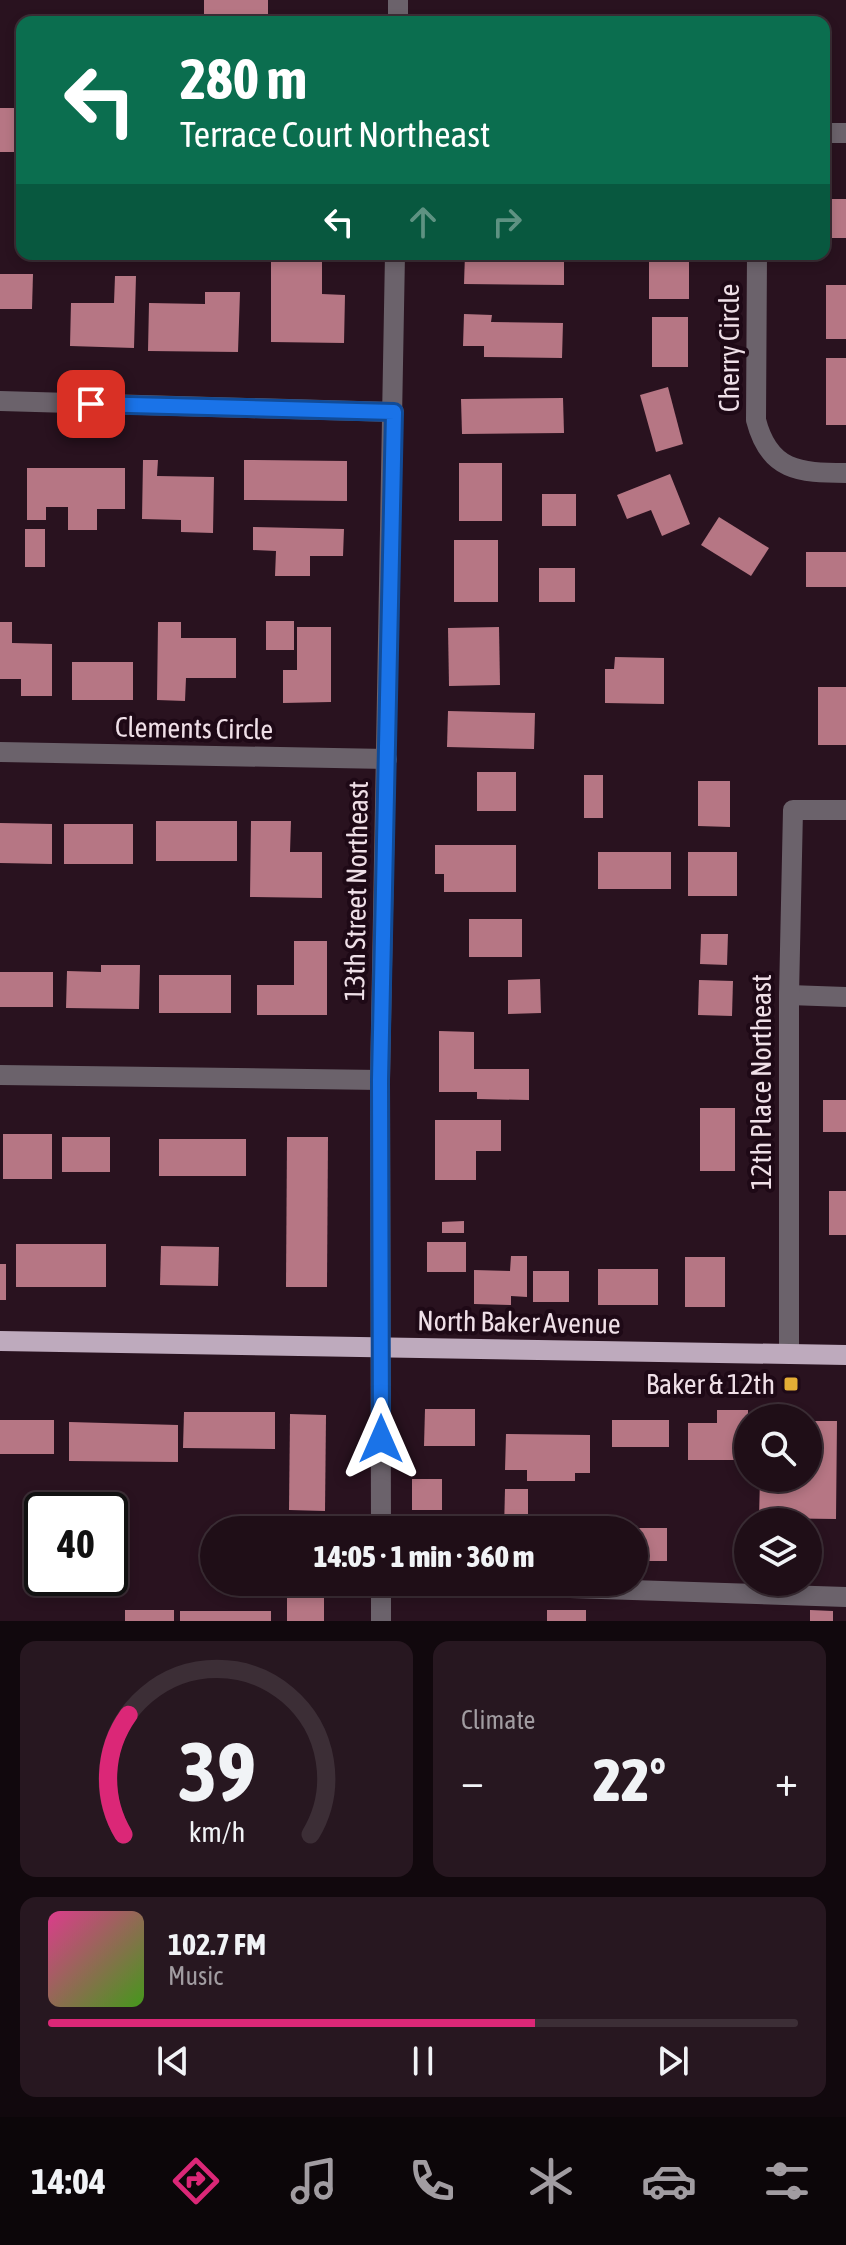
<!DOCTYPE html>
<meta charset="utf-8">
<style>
:root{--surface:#1f0e17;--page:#271720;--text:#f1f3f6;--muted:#a19ca1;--line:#3c2e36;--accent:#db2777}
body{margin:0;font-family:"Asap Condensed",sans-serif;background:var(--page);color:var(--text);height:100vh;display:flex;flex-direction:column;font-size:30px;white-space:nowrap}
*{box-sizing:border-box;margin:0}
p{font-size:26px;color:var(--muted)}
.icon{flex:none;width:44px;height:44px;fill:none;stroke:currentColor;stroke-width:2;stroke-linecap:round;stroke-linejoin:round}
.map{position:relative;height:1621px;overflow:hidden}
.sheet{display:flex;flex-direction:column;gap:20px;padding:20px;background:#11080d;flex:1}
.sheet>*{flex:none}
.guide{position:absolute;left:16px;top:16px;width:814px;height:244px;border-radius:16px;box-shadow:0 4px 12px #0003,0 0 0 2px var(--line);background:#0b6e4f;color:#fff;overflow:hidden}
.controls{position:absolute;left:734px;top:1404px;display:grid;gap:16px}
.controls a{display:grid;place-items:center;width:88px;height:88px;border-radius:50%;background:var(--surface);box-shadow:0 4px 12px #0003,0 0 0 2px var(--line);font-size:40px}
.speed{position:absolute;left:24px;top:1492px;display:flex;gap:16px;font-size:40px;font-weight:700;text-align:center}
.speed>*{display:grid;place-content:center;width:104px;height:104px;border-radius:50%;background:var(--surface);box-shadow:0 4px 12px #0003,0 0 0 2px var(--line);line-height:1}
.speed .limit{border:4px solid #111;border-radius:12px;background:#fff;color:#111}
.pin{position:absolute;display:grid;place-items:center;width:68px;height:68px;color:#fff;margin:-34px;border-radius:16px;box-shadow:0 4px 12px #0006}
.me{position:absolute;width:88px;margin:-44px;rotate:0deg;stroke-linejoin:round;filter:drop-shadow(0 0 6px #0008)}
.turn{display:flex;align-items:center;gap:28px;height:168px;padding:0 32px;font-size:36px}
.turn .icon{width:104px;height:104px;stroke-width:2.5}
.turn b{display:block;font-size:56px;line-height:68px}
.lanes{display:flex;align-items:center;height:76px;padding:0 32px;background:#0003;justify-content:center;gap:40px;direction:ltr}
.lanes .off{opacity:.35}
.big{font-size:60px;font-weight:800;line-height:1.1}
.sheet .card{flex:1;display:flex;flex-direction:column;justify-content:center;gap:12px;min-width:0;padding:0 28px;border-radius:16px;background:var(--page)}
.sheet .dial{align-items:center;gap:0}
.dial svg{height:208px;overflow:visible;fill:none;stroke:var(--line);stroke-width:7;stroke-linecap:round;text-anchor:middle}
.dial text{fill:var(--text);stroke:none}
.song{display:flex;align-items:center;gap:24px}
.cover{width:96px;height:96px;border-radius:12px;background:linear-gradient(135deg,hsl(330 70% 55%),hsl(100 70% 35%))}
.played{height:8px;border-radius:4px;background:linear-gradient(90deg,var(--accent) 65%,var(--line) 65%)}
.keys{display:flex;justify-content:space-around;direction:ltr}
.heat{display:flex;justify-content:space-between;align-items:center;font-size:44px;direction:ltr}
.sheet .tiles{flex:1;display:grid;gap:20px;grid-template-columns:1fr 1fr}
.card:last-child{grid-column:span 2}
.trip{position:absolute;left:200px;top:1516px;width:448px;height:80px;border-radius:40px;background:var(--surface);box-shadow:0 4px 12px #0003,0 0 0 2px var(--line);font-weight:800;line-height:80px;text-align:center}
.tabs{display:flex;height:128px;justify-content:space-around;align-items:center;background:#0c0609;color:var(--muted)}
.tabs .icon{width:56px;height:56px}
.tabs .selected{color:var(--accent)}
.tabs b{font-size:36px;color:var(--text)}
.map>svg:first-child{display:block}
.building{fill:#b67684}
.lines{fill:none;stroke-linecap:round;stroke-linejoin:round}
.minor{stroke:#6b626b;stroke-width:20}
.major{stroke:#beaabd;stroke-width:20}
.route-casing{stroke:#114b97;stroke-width:20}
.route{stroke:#1a73e8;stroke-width:14}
.poi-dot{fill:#e4ae35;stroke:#1e0916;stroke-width:3}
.labels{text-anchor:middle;stroke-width:8;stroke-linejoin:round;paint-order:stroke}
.street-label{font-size:28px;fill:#efdfe7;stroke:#1e0916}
.poi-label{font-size:28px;fill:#efdfe7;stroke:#1e0916;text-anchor:end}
</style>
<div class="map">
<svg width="846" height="1621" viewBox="0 0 846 1621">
<rect width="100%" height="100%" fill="#29121f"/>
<g class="building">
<rect x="204" y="0" width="64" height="15"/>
<rect x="0" y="108" width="17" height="44"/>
<rect x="824" y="199" width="22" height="39"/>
<polygon points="465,254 564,254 564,285 464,284"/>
<rect x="649" y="254" width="40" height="45"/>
<polygon points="271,262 322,262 322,294 345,295 344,343 271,342"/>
<polygon points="0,274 33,274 32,309 0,309"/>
<polygon points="115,276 136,276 134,348 70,346 71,303 114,303"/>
<rect x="826" y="285" width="20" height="54"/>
<polygon points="205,292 240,292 238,352 148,351 149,303 205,304"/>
<polygon points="464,314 492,315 491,322 563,323 562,358 484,357 484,346 463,346"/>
<rect x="652" y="317" width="36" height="50"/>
<rect x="826" y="358" width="20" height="67"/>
<polygon points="668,387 683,444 656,452 640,395"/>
<polygon points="563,398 564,433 462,434 461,399"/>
<polygon points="143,460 158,460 157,476 214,477 213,533 181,532 181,520 142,519"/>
<polygon points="244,460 347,461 347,501 244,500"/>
<rect x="459" y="463" width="43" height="58"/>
<polygon points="27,468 125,468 125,509 97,509 97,530 68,530 68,507 46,507 46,520 27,520"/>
<polygon points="670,474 690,524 662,536 651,510 627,519 617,495"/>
<rect x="542" y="494" width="34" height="32"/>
<polygon points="719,517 769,548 751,576 701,545"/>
<polygon points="253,527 344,529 343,556 310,556 310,576 275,576 276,551 253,550"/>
<rect x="25" y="529" width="20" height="38"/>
<rect x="454" y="540" width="44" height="62"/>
<rect x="806" y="552" width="40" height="35"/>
<rect x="539" y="568" width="36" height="34"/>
<rect x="266" y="621" width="28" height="29"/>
<polygon points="0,622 12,622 12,643 52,644 52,696 21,696 21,679 0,679"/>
<polygon points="158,622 181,622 181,638 236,638 236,678 186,678 185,701 157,700"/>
<polygon points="297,627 331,627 331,702 283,703 283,670 297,670"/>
<polygon points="499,627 500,685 449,686 448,628"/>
<polygon points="615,657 664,658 664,704 605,703 605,669 614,669"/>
<rect x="72" y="662" width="61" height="38"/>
<rect x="818" y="687" width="28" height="58"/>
<polygon points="448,711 535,713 534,749 447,747"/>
<rect x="477" y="772" width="39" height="39"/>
<rect x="584" y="775" width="19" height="43"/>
<polygon points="698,781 730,781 730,827 698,826"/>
<rect x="156" y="821" width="81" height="40"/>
<polygon points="251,821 291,821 290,852 322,852 322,898 250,897"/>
<polygon points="0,823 52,824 52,864 0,863"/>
<rect x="64" y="824" width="69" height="40"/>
<polygon points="435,845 516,845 516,892 444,892 444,874 435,874"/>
<rect x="598" y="852" width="73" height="37"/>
<rect x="688" y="852" width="49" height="44"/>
<rect x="469" y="919" width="53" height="38"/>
<polygon points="701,934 728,934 727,965 700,964"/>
<polygon points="294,941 327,941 327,1015 257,1015 257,985 294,985"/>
<polygon points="101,965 140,965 139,1009 66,1008 67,971 101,972"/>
<rect x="0" y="972" width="53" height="35"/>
<rect x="159" y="975" width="72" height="38"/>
<polygon points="540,979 541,1013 508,1014 508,980"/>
<polygon points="699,980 733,981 732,1016 698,1015"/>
<polygon points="439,1031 474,1032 474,1069 529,1069 529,1100 477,1099 477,1092 439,1092"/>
<rect x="823" y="1100" width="23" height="32"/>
<rect x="700" y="1108" width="35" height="63"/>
<polygon points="435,1120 501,1120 501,1151 476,1151 476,1180 435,1180"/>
<rect x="3" y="1134" width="49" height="45"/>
<rect x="62" y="1137" width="48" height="35"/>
<polygon points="287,1137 328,1137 327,1287 286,1287"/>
<rect x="159" y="1139" width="87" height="37"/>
<rect x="829" y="1191" width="17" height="44"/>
<polygon points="464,1221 464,1233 442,1233 442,1222"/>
<rect x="427" y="1242" width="39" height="30"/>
<rect x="16" y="1244" width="90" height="43"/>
<polygon points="161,1246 219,1247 218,1286 160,1285"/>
<polygon points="511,1256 527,1256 527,1297 511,1296 511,1305 474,1304 474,1270 510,1271"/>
<rect x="685" y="1257" width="40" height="50"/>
<rect x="0" y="1264" width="6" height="36"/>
<rect x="598" y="1269" width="60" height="36"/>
<rect x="533" y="1271" width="36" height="31"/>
<polygon points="425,1409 475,1409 475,1446 424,1446"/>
<polygon points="717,1410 748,1410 748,1460 688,1460 688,1423 717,1423"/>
<polygon points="184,1412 275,1412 275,1449 183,1448"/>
<polygon points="290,1414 326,1415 325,1511 289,1510"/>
<rect x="0" y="1420" width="54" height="34"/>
<rect x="612" y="1420" width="57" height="27"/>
<polygon points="808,1421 837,1421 836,1519 759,1518 760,1478 808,1478"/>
<polygon points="69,1422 178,1425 178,1462 69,1461"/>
<polygon points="506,1434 590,1435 590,1473 575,1473 575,1481 527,1481 527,1470 505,1470"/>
<rect x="412" y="1479" width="30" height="31"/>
<polygon points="505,1489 528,1489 528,1530 504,1530"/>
<rect x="439" y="1519" width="34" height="11"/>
<rect x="634" y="1528" width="33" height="33"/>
<rect x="287" y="1582" width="37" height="39"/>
<rect x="125" y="1610" width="49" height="11"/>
<rect x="547" y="1610" width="39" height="11"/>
<polygon points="810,1610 833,1611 833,1621 810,1621"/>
<rect x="180" y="1611" width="91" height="10"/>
</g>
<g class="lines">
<g class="minor">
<polyline points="398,22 398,0"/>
<polyline points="824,133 846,133"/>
<path d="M757,254L756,420C769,471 799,473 846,473"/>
<polyline points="0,401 394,412"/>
<polyline points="0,752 387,759"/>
<polyline points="789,995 846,997"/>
<polyline points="0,1075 380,1080"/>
<polyline points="789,1354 789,995 793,810 846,810"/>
<polyline points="381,1530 380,1080 395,254"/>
<polyline points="381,1582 381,1621"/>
<polyline points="382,1582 846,1597"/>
</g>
<polyline class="major" points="0,1341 846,1355"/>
</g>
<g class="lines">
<defs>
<polyline id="route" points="91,404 394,412 380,1080 381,1439"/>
</defs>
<use href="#route" class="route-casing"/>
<use href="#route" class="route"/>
</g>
<rect class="poi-dot" x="783" y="1376" width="16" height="16" rx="4"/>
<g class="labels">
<g class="street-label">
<text transform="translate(729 348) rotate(-90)" y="10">Cherry Circle</text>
<text transform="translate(194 728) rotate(1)" y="10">Clements Circle</text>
<text transform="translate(356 891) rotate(-89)" y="10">13th Street Northeast</text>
<text transform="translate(761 1082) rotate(-90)" y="10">12th Place Northeast</text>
<text transform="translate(519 1322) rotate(1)" y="10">North Baker Avenue</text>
</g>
<g class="poi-label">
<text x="775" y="1394">Baker &amp; 12th</text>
</g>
</g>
</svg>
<div class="controls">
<a><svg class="icon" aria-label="search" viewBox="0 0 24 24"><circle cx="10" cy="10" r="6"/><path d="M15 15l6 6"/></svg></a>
<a><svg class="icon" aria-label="layers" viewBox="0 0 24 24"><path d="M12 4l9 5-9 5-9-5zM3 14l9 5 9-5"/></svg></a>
</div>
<div class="speed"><div class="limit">40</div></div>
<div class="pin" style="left:91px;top:404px;background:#d93025"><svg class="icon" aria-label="arrive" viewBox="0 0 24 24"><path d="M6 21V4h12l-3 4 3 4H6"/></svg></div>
<svg class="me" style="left:381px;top:1439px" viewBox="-20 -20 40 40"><path d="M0-17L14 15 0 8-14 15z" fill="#1a73e8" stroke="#fff" stroke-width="4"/></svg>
<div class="trip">14:05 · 1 min · 360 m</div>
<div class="guide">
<div class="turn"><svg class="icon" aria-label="left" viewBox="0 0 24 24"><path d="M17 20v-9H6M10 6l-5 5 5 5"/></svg><div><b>280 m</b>Terrace Court Northeast</div></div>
<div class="lanes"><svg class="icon" aria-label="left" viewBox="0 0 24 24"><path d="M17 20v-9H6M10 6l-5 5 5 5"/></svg><svg class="icon off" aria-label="ahead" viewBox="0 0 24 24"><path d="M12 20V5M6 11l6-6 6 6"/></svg><svg class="icon off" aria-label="right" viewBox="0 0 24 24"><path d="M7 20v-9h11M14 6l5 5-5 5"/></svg></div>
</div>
</div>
<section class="sheet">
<div class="tiles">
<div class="card dial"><svg viewBox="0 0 100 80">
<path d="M14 69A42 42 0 1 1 86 69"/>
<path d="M14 69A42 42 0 0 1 16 23" stroke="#db2777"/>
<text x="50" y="56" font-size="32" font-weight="700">39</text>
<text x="50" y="72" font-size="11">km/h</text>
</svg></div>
<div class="card"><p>Climate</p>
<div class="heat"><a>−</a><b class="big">22°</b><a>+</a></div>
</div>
<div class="card">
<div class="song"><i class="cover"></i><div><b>102.7 FM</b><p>Music</p></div></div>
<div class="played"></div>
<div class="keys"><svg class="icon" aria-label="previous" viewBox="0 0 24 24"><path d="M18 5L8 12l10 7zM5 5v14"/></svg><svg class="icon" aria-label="pause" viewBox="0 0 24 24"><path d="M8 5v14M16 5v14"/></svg><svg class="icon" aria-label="next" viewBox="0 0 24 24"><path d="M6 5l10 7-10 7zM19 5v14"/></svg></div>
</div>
</div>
</section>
<nav class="tabs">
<b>14:04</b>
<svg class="icon selected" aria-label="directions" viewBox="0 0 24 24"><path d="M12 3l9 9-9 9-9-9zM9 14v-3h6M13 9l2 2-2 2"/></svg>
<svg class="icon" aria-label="music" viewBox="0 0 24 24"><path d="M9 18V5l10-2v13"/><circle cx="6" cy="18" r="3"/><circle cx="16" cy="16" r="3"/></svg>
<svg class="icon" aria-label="phone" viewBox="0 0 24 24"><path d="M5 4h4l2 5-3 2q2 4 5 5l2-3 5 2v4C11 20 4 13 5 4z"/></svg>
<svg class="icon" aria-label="climate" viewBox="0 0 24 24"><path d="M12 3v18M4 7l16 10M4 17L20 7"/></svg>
<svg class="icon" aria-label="car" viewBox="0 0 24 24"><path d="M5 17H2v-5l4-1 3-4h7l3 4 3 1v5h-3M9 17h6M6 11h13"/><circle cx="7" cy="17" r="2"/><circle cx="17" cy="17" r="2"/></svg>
<svg class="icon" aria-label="filters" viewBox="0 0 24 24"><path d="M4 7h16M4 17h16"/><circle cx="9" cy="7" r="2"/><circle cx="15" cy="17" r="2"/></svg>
</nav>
